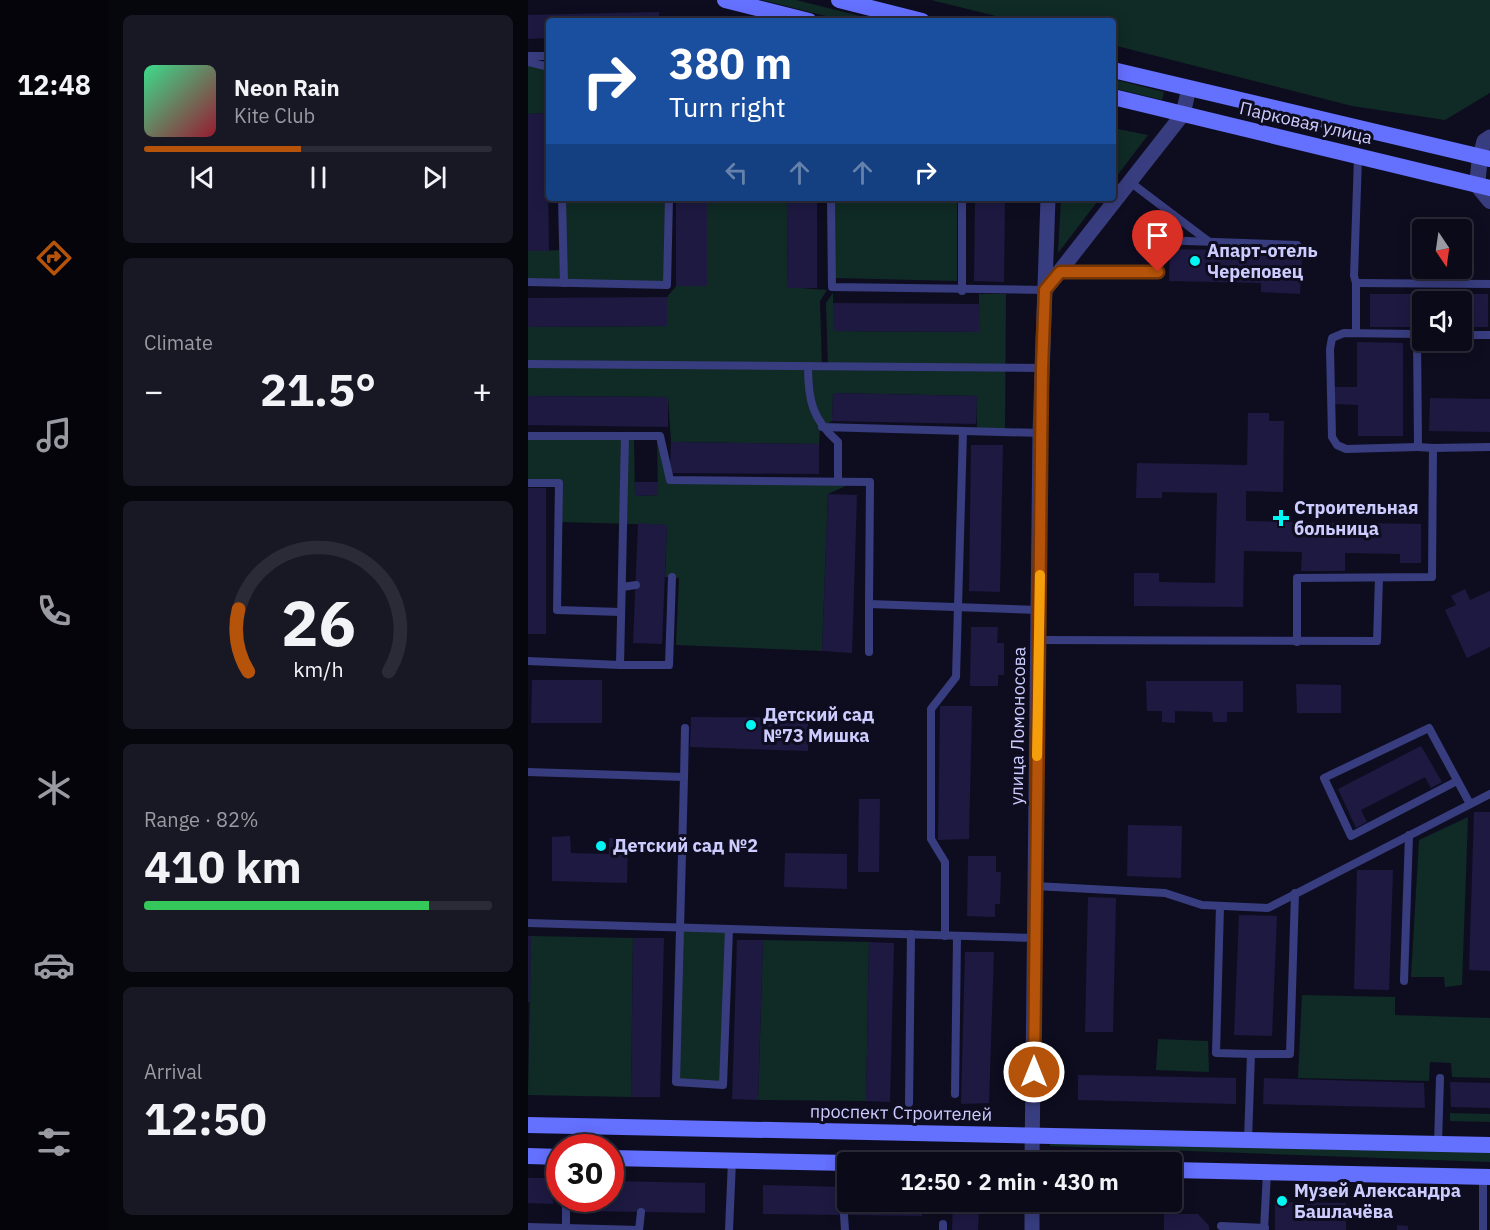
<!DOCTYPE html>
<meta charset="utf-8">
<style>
:root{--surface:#0a0a18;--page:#181825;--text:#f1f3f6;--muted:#999aa2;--line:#2a2b37;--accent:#b45309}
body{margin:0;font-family:"IBM Plex Sans",sans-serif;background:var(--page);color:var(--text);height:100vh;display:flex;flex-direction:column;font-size:22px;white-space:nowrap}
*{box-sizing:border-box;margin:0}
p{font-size:20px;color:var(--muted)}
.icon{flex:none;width:33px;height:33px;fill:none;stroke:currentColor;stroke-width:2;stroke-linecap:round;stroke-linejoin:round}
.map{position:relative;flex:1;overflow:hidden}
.details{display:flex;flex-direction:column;gap:15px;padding:15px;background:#06060d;width:420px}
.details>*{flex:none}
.guide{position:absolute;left:18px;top:18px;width:570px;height:183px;border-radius:6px;box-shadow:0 3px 15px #0003,0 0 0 2px var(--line);background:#1a4fa0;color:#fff;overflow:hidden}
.needle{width:39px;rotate:167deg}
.controls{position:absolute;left:884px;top:219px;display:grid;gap:12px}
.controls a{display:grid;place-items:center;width:60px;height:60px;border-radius:6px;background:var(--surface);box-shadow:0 3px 15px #0003,0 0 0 2px var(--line);font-size:30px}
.speed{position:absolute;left:18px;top:1134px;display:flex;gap:12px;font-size:30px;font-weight:700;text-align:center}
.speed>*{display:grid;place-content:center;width:78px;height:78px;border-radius:50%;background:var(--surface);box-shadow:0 3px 15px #0003,0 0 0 2px var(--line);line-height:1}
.speed .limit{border:9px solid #d22;background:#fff;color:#111}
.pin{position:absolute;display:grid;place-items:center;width:51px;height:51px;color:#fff;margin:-62px -26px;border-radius:50% 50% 50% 0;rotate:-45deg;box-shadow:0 0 6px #0007}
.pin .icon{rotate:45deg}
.me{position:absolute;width:66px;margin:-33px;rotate:0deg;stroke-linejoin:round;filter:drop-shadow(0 0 4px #0008)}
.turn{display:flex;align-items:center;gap:21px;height:126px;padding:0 24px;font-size:27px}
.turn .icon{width:78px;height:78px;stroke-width:2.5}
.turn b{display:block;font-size:42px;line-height:51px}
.lanes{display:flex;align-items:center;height:57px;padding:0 24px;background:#0003;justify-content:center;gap:30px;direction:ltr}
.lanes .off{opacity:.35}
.big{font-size:45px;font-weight:800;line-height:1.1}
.details .card{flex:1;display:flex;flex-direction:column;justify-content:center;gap:9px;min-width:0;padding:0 21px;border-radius:9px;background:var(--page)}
.details .dial{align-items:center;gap:0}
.dial svg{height:156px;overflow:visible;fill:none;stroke:var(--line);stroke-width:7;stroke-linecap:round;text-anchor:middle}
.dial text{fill:var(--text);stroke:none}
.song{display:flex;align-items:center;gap:18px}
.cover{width:72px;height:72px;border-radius:9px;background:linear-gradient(135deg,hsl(150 70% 55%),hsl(350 70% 35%))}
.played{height:6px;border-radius:3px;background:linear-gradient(90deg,var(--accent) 45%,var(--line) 45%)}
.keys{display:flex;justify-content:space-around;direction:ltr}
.heat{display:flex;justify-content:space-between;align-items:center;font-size:33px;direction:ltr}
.charge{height:9px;border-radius:4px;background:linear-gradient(90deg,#34c759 82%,var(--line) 0)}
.trip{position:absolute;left:309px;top:1152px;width:345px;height:60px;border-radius:6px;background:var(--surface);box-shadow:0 3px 15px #0003,0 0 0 2px var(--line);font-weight:800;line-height:60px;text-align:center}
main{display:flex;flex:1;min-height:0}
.tab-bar{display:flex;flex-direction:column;width:108px;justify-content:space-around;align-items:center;background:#04040a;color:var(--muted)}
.tab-bar .icon{width:42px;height:42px}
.tab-bar .on{color:var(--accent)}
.tab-bar b{font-size:27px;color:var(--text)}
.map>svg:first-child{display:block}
.green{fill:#102a26}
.building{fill:#1d1941}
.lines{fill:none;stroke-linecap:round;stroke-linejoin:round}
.service{stroke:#383d7f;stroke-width:8}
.minor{stroke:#383d7f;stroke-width:15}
.tertiary{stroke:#383d7f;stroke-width:16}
.secondary{stroke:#6470fe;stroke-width:16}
.route-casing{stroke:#753606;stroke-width:15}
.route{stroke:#b45309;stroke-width:10}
.slow{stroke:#f59e0b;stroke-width:10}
.poi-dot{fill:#01f6f4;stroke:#0e0d20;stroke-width:2}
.labels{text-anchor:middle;stroke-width:6;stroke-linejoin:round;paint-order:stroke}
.street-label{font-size:18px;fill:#cdccff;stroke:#0e0d20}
.poi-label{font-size:18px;font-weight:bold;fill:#cdccff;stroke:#0e0d20;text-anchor:start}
</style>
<main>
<nav class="tab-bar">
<b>12:48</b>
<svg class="icon on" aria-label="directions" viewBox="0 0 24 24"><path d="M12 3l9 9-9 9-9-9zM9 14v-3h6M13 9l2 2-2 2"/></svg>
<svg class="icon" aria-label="music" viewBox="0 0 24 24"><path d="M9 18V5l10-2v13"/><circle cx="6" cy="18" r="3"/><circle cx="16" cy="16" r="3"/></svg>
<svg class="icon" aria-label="phone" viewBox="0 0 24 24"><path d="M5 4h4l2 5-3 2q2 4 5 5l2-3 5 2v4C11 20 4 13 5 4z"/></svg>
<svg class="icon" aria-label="climate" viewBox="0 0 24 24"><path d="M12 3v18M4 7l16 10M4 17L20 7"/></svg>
<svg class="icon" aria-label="car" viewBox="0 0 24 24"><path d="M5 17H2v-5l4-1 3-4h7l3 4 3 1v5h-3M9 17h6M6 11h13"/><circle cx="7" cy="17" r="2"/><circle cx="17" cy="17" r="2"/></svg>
<svg class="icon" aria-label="filters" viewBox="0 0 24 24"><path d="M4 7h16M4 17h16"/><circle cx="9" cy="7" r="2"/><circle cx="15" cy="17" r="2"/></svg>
</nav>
<section class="details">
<div class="card">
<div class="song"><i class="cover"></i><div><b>Neon Rain</b><p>Kite Club</p></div></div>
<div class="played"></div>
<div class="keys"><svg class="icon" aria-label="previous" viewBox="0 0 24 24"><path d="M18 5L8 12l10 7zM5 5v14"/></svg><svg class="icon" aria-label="pause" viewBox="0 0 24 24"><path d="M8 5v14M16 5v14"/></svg><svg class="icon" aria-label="next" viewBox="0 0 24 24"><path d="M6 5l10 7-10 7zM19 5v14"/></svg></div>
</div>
<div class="card"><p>Climate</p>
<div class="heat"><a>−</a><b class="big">21.5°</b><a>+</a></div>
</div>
<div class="card dial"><svg viewBox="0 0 100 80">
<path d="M14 69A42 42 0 1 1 86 69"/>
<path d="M14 69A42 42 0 0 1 9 37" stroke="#b45309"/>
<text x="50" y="56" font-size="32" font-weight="700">26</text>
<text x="50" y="72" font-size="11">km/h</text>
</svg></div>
<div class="card"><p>Range · 82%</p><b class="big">410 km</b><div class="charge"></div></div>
<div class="card"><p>Arrival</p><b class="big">12:50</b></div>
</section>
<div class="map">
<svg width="962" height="1230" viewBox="0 0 962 1230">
<rect width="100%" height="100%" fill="#0e0d20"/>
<g class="green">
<polygon points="234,0 268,0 352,21 317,21"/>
<polygon points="403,0 962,0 962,93 917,120 824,106 585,45 585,21 488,21"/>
<polygon points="0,64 21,69 21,113 0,114"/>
<polygon points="585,79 636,92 634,100 585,88"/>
<polygon points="585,128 620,135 585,181"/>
<polygon points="37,198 138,198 137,282 0,280 0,251 38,250"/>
<polygon points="179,198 260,198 259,287 299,290 292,301 294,368 300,369 298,303 305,293 305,331 451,332 451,294 478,294 477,429 449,429 448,396 305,393 304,421 292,428 291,444 143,442 140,397 0,396 0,327 138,326 139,297 148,286"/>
<polygon points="307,198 429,198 429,281 307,278"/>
<polygon points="533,198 572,198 530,253"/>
<polygon points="0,438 106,439 107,496 130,495 129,439 140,482 322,484 300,494 294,651 148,645 151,578 137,577 139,525 33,522 33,482 0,481"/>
<polygon points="940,817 934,985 917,987 916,977 883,977 891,840"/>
<polygon points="152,928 201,929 195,1085 148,1082"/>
<polygon points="3,936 105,938 103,1097 0,1095"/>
<polygon points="235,940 341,942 338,1101 230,1100"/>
<polygon points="774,995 867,997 867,1015 962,1018 962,1078 924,1077 923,1063 902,1062 901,1081 770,1078"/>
<polygon points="630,1039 680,1041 681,1072 628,1070"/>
<polygon points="922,1113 962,1114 962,1122 922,1121"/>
<polygon points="522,1139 962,1149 962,1162 522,1146"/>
</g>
<g class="building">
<polygon points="131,12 131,21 21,21 21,38 0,39 0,15"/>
<polygon points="19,113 21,251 0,251 0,114"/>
<rect x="148" y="198" width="31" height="88"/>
<polygon points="260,198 289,198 289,288 259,288"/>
<polygon points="447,198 477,198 476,282 446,281"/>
<polygon points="642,249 734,251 735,255 774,258 772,294 733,292 733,283 641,281"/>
<polygon points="842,294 960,294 960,327 933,327 933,302 894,302 894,327 842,327"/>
<polygon points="139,297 139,326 0,327 0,298"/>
<polygon points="305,303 452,304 451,332 305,331"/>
<polygon points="829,342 875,343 875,436 830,436 830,405 807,404 807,387 829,387"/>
<polygon points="305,393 449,396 448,424 304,421"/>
<polygon points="0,396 140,397 140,427 0,425"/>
<polygon points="902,398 962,399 962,432 901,431"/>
<polygon points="720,413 741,413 741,421 756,421 755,492 718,491 718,521 893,524 893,563 872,563 872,554 817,553 817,571 773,571 774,552 716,551 715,607 606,606 606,573 631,573 631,582 687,583 689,493 634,492 634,498 608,498 609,463 719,465"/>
<polygon points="143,442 291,444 291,474 142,473"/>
<polygon points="443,445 475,445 472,592 441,591"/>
<polygon points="107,482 130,482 130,495 107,496"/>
<rect x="0" y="488" width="18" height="146"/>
<polygon points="300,494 329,495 324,653 294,651"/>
<polygon points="110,523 139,525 134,644 105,643"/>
<polygon points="937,589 942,600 962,591 962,647 939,658 917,610 928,605 923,596"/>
<polygon points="443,627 470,627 469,643 476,643 476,675 470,675 470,686 442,686"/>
<polygon points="4,680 74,680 74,723 3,723"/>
<polygon points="618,681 715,681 715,712 699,712 699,722 685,722 684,712 647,711 647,723 634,722 634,711 619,711"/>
<polygon points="768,684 813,685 813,713 769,713"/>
<polygon points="412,706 444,706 441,839 410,840"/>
<polygon points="163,717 280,718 280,751 162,747"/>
<polygon points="893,746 914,782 903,788 897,777 833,810 839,822 828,828 810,789"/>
<polygon points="331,799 352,799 351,872 330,872"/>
<polygon points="946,812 962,812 962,971 941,970"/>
<polygon points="600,825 654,826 653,878 599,876"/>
<polygon points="42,836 43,853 81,854 81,838 100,838 99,883 24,881 24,837"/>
<polygon points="257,853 319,854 319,889 256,887"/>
<polygon points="440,856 468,856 468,872 473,872 472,904 467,904 467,917 439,916"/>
<polygon points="829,870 865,870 861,990 826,989"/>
<polygon points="560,897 588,898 585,1032 557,1032"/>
<polygon points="711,915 749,916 744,1036 706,1035"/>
<polygon points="0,936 3,936 2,1002 0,1002"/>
<polygon points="105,938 136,938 132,1097 103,1097"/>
<polygon points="209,940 235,940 230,1100 204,1099"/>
<polygon points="341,942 366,943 362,1102 338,1101"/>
<polygon points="437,952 466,952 461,1103 433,1104"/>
<polygon points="550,1075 708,1078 708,1104 550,1100"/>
<polygon points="736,1078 896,1083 897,1108 735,1104"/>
<polygon points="922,1082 962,1083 962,1108 923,1107"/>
<polygon points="0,1178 25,1178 25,1204 0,1203"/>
<polygon points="82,1181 177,1183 177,1213 57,1211 57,1198 82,1198"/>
<polygon points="235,1185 320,1187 320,1202 394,1202 394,1216 235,1214"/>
<polygon points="747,1202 818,1203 818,1230 747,1230"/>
<polygon points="425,1205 451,1205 450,1230 424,1230"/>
<polygon points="636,1214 670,1214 681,1226 681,1230 636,1230"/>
<polygon points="869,1225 880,1226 880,1230 869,1230"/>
</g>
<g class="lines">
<g class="service">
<polyline points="0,56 21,56"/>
<polyline points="0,62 21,67"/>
<polyline points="602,182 680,241"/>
<polyline points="34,198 36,283"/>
<polyline points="303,198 304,287 517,290"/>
<polyline points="533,272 630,272 630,240 769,245"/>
<polyline points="0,282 139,285 141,198"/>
<polyline points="828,283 962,284"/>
<polyline points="434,291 434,198"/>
<polyline points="828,333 828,283 826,276 830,157"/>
<polyline points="889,334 816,333 804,338 802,349 804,437 809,445 818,449 890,447"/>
<polyline points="892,335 889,334 890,447 905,448"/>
<polyline points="933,335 962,335"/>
<polyline points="0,364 514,368"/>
<path d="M280,366C280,400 284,419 310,442V481"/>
<polyline points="294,427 512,433"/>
<polyline points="0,436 132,436 142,480 342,482 341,604 511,610"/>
<polyline points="0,483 31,483 29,610 93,612"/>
<polyline points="94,587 108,585"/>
<polyline points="341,604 341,652"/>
<polyline points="512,640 849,641 851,578"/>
<polyline points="769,642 769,578 904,577 905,448 962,447"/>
<polyline points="0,661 92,665 97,436"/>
<polyline points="92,665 141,665 144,577"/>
<polyline points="0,772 156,777 148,1082 195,1085 201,929"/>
<polyline points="156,777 157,728"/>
<polyline points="929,781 823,836 796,778 901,728 942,804"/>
<polyline points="507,886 637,893 674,905 740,908 962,794"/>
<polyline points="692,906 688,1053 723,1054"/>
<polyline points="0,923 506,938"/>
<polyline points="417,936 417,862 403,839 403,709 428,677 435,431"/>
<polyline points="876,981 881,835"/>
<polyline points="427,1094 429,936"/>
<polyline points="381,1103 383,934"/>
<polyline points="720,1140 723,1054 762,1054 767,893"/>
<polyline points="910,1144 912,1078"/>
<polyline points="316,1215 317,1230"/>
<polyline points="693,1226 737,1228"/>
<polyline points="0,1227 111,1230"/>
<polyline points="38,1230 38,1198"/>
<polyline points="111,1230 113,1212"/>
<polyline points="201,1230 204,1161"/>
<polyline points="415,1230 415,1224"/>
<polyline points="736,1230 739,1172"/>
<polyline points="955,1230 955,1178"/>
</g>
<g class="minor">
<polyline points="952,157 956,141 962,137"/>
<polyline points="517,290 655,114 661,88"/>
<polyline points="504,1162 512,433 520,198"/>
<polyline points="504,1230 504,1202"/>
</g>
<polyline class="tertiary" points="952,157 949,185 962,201"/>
<g class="secondary">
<polyline points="197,0 281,21"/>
<polyline points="311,0 394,21"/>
<polyline points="585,70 962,159"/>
<polyline points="585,97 962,188"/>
<polyline points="0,1125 962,1145"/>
<polyline points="0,1156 32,1157"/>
<polyline points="82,1158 320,1163"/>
<polyline points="644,1170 962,1177"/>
</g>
</g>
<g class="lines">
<defs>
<polyline id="route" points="506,1072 514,368 517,290 532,272 630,272"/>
</defs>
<use href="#route" class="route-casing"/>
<use href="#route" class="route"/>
<polyline class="slow" points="509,756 512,575"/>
</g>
<g class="poi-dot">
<circle cx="667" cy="261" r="6"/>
<path d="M750 509h6v6h6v6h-6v6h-6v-6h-6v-6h6z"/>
<circle cx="223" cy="725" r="6"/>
<circle cx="73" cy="846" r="6"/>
<circle cx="754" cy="1201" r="6"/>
</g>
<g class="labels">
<g class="street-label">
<text transform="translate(778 123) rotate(13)" y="6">Парковая улица</text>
<text transform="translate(490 726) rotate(-89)" y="6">улица Ломоносова</text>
<text transform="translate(373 1113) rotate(1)" y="6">проспект Строителей</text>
</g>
<g class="poi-label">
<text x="679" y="257">Апарт-отель<tspan x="679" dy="21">Череповец</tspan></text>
<text x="766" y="514">Строительная<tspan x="766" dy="21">больница</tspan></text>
<text x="235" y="721">Детский сад<tspan x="235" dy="21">№73 Мишка</tspan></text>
<text x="85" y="852">Детский сад №2</text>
<text x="766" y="1197">Музей Александра<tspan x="766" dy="21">Башлачёва</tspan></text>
</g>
</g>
</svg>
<div class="controls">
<a><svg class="needle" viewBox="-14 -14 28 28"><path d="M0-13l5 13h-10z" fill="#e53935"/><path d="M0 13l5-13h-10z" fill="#999aa2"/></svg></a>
<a><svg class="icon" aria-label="sound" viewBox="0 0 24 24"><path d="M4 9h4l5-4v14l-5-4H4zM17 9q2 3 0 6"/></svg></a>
</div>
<div class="speed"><div class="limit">30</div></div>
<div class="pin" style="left:630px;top:272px;background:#d93025"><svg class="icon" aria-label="arrive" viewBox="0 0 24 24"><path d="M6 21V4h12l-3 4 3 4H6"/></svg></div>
<svg class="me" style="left:506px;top:1072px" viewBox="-20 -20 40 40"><circle r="17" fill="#b45309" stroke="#fff" stroke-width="3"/><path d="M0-11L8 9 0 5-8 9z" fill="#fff"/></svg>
<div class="trip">12:50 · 2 min · 430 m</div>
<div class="guide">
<div class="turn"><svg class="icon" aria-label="right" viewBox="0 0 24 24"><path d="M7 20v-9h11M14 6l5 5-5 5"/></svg><div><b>380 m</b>Turn right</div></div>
<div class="lanes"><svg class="icon off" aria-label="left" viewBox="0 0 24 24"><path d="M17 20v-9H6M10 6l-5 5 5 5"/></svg><svg class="icon off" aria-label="ahead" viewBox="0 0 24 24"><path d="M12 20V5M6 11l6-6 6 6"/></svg><svg class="icon off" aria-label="ahead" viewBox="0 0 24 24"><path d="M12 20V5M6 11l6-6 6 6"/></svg><svg class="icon" aria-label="right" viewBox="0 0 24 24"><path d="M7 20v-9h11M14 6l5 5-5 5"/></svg></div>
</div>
</div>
</main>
